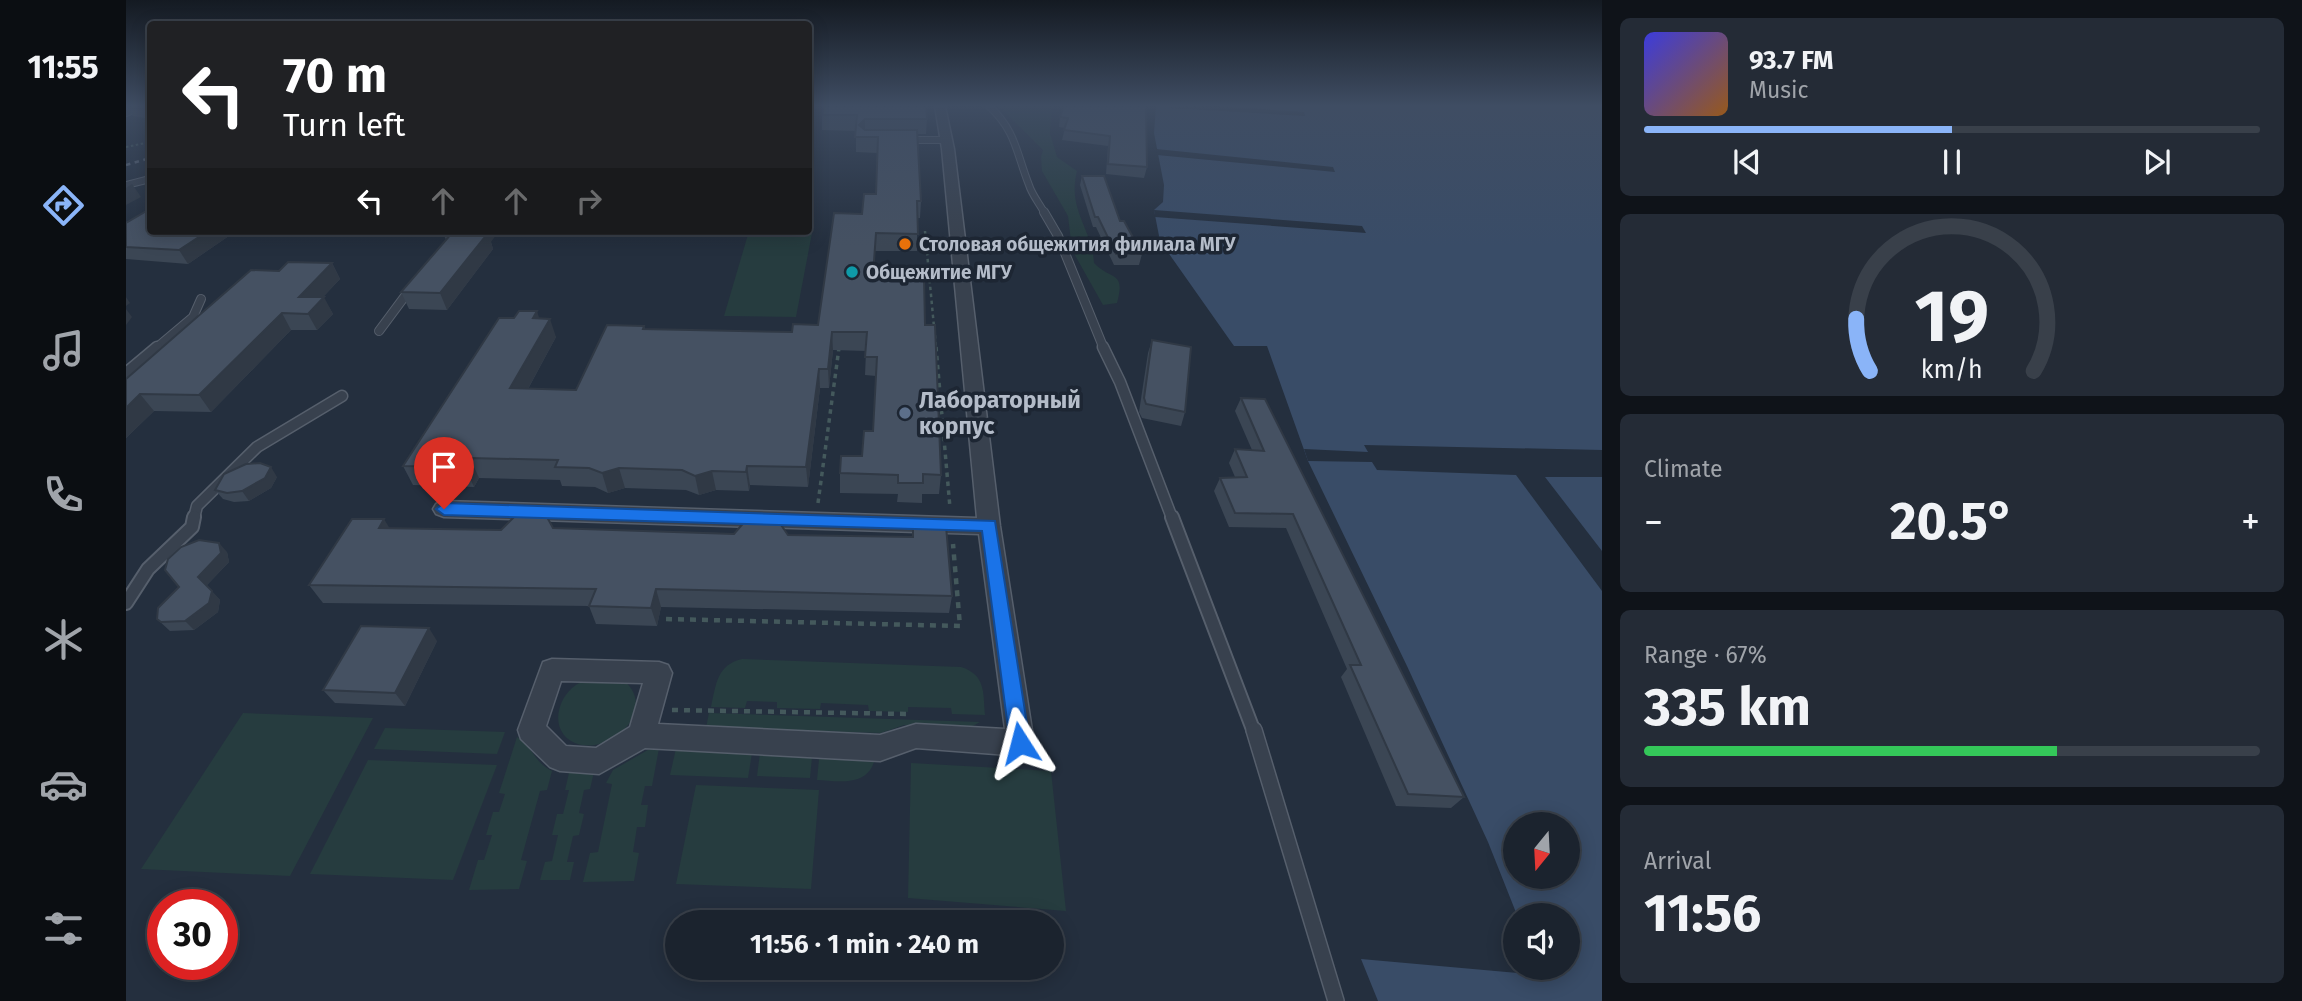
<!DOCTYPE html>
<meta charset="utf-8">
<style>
:root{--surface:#1b232e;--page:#242b36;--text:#f1f3f6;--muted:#a0a4aa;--line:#39404a;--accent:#8ab4f8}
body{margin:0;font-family:"Fira Sans",sans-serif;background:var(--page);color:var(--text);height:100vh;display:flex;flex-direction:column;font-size:26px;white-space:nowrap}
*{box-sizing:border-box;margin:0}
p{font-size:23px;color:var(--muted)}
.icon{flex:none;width:38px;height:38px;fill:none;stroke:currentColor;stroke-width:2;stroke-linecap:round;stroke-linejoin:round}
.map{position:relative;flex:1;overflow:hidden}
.details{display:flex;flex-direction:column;gap:18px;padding:18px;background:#0f1319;width:700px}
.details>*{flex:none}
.hud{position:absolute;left:21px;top:21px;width:665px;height:214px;border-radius:7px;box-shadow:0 4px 18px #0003,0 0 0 2px var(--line);background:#202124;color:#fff;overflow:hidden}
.needle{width:46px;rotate:198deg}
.buttons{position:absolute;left:1377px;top:812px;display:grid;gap:14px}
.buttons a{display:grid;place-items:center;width:77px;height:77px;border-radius:50%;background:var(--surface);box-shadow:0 4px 18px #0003,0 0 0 2px var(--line);font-size:35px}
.speed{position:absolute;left:21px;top:889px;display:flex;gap:14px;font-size:35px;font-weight:700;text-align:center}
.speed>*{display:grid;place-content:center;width:91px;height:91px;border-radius:50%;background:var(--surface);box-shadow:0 4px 18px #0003,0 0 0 2px var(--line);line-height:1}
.speed .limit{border:10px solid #d22;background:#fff;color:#111}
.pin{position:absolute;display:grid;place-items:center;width:60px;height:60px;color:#fff;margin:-72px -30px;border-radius:50% 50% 50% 0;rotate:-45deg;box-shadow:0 0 7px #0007}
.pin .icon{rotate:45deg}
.me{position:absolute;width:77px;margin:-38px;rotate:351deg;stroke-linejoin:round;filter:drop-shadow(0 0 5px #0008)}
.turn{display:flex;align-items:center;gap:24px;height:147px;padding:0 21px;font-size:32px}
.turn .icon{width:91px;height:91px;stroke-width:2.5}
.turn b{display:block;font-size:49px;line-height:60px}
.lanes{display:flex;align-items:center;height:66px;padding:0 21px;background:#0003;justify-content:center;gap:35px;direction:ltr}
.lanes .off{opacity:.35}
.big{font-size:52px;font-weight:700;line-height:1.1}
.details .card{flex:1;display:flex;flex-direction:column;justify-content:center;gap:10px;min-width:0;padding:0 24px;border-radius:10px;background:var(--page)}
.details .dial{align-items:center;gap:0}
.dial svg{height:182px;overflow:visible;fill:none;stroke:var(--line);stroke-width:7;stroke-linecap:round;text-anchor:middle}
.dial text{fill:var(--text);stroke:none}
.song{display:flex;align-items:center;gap:21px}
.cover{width:84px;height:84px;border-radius:10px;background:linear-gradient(135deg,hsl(240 70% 55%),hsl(30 70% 35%))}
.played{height:7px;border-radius:4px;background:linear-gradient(90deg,var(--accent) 50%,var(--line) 50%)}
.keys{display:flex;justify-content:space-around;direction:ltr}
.heat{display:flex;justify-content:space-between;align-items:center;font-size:38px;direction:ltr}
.charge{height:10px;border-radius:5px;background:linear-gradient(90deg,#34c759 67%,var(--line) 0)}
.trip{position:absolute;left:539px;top:910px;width:399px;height:70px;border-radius:35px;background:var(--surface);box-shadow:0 4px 18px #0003,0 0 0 2px var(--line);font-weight:700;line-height:70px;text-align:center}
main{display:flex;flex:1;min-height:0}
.menu{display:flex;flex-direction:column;width:126px;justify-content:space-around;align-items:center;background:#0b0e12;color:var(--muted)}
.menu .icon{width:49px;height:49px}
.menu .selected{color:var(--accent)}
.menu b{font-size:32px;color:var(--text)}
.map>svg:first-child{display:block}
.green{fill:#263c3f}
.water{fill:#394c67;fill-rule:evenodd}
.pier{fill:#242f3e}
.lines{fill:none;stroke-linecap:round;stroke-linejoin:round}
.service-far4-casing{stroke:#565f6c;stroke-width:8}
.service-far3-casing{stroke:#565f6c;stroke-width:10}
.service-far2-casing{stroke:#565f6c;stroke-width:13}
.service-far1-casing{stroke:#565f6c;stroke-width:16}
.service-casing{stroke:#565f6c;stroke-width:18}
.minor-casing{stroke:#565f6c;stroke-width:3}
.path-far3{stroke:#44595c;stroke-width:2;stroke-dasharray:2.5 2.5;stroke-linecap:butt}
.path-far2{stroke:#44595c;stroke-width:2.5;stroke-dasharray:3.5 3.5;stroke-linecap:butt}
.path-far1{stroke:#44595c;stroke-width:3.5;stroke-dasharray:4.5 4.5;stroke-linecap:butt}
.path{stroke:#44595c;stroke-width:4.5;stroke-dasharray:6 6;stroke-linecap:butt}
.service-far4{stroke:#38414e;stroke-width:6}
.service-far3{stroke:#38414e;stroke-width:8}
.service-far2{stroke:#38414e;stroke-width:10}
.service-far1{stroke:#38414e;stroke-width:12}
.service{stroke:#38414e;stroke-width:15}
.minor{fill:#38414e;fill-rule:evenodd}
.rail{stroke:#5a6575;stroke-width:2.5;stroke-dasharray:4.5 4.5;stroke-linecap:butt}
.wall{fill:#3b4654}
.shaded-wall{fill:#303945}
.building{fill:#455162;stroke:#303945;stroke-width:2}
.route{fill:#1a73e8;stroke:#114b97;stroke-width:2}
.food-dot{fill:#e8710a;stroke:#1d2633;stroke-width:2.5}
.culture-dot{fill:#0f9aa8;stroke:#1d2633;stroke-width:2.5}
.service-dot{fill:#5c6f8a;stroke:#1d2633;stroke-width:2.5}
.labels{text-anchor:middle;stroke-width:7;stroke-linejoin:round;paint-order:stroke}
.far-poi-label{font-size:19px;font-weight:bold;fill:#b4bcc9;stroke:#1d2633;text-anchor:start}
.poi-label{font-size:23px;font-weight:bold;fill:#b4bcc9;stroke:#1d2633;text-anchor:start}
</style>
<main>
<nav class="menu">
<b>11:55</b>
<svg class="icon selected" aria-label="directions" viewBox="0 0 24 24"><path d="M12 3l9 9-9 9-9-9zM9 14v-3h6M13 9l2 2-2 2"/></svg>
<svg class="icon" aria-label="music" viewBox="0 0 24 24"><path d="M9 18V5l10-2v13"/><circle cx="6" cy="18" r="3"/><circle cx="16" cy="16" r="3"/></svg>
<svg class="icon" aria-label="phone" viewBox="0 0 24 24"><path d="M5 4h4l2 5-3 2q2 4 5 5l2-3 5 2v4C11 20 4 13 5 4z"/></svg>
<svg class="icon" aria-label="climate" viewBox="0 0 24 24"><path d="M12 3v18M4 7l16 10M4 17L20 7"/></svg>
<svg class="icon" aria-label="car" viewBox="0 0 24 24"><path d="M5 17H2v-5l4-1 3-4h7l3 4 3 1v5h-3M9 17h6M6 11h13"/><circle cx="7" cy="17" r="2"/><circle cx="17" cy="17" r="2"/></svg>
<svg class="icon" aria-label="filters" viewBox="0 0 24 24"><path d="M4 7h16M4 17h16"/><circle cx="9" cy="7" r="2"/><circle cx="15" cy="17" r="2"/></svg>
</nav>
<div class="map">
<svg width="1476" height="1001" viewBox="0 0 1476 1001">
<rect width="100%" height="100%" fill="#242f3e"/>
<g class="green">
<path d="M873,106H926L924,133L931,157L951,171C941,210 966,228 968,263C985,281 1000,270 991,303L977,305L946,250L942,216L916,171L915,157L917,150Z"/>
<polygon points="623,231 686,233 670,317 598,316"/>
<path d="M616,659L835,667C860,675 857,692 859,715L826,714L825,708L782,707V712L743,711L742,705L695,703L694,709L651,708V702L621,701L619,708L585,707C590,684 591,665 616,659Z"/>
<path d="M496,679C537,711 478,761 445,741C421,726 434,689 458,681C469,678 484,679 496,679Z"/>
<polygon points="117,713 247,718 164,876 15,869"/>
<polygon points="583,713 854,722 845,727 778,725 755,733 580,728"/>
<polygon points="259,728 379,732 371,754 248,749"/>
<path d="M391,737C406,744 406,761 426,771L421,790L414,791L395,860L401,861L393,889L343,890L352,860H358L366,835H360L367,812H373L379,794L373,793Z"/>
<polygon points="534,743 526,786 519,786 515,805 522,805 519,827 511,827 507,852 513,853 508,881 457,882 464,853 472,852 486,784 480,783 487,770"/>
<polygon points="551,744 627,747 622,778 544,775"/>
<polygon points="635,745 687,747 684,778 631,776"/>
<path d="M694,749L744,757L748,762C740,787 711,781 691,780Z"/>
<polygon points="242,760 371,765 327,880 184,874"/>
<polygon points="785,763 925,771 940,911 782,898"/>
<polygon points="468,772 464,789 458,790 453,813 458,814 453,835 447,836 441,862 448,862 444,880 414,880 419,862 426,861 432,835 426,835 431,814 437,814 443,790 439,790 443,773"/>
<polygon points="570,785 693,790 685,889 550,884"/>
</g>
<path class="water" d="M1030,106H1476V1001H1252L1235,959L1414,975L1412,968H1442V915H1391L1362,842L1281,666L1182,461L1141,346H1108L1034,241L1028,210L1037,202L1038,185L1028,133ZM1390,824H1442V877H1390Z"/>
<g class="pier">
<polygon points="1091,106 1178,112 1179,116 1029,107"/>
<polygon points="1030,149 1207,167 1209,172 1031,155"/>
<polygon points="1028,210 1236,226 1240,233 1029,217"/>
<polygon points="1238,445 1476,450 1476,477 1419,477 1476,551 1476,591 1390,475 1251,470 1246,462 1182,461 1178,449 1242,452"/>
</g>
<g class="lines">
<defs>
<g id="service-far4">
<path d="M863,106C890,131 890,152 903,185C906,195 914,204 919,214"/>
<polyline points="0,113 17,106"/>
<polyline points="777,140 820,140"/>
<polyline points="0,185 24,179"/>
</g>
<g id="service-far3">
<polyline points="918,212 932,236 978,349"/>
<polyline points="253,331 285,288"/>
<polyline points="29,349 67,317 75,299"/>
</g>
<g id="service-far2">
<polyline points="977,347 994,382 1046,518"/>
<polyline points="0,373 31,347"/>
<polyline points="68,518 71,506 131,447 216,396"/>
</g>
<g id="service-far1">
<polyline points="1046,517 1128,732"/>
<polyline points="0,603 22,569 66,527 68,517"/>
</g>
<polyline id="service" points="1128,730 1210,1001"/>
<path id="minor" d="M809,106H819L828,149L874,526L908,743L904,752L894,756L790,748L754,761L519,748L473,774L434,771L424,767L395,739L392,730L417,662L426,659L533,662L542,665L546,673L532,724L754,735L790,724L879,729L853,534L318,517L310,514L307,509L310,504L318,501L851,518L816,149ZM435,681L517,683L504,727L470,748L440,746L420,726Z"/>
</defs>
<use href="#service-far4" class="service-far4-casing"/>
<use href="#service-far3" class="service-far3-casing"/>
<use href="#service-far2" class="service-far2-casing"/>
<use href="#service-far1" class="service-far1-casing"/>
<use href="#service" class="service-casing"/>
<use href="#minor" class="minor-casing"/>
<polyline class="path-far3" points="0,147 24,142"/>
<g class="path-far2">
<polyline points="799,231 808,327"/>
<polyline points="809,335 810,349"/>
</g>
<g class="path-far1">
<polyline points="810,347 824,508"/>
<polyline points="692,503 713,348"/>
</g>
<g class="path">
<polyline points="540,619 834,626 827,544"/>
<polyline points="546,710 783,714"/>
</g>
<use href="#service-far4" class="service-far4"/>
<use href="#service-far3" class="service-far3"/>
<use href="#service-far2" class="service-far2"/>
<use href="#service-far1" class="service-far1"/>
<use href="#service" class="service"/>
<use href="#minor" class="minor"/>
<polyline class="rail" points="0,165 24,158"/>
</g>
<g class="wall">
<polygon points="24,106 24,119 7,116 1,107"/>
<polygon points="698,106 801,119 800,134 791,134 795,201 794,218 791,218 791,251 749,251 748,276 799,325 815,475 813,494 796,494 796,503 771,502 772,494 714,493 714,473 736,456 747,431 750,376 739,375 740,351 707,350 703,388 694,388 682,487 624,485 623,491 590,490 573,495 560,490 499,488 482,493 469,487 436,486 434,480 353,478 348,487 287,485 277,466 414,319 430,337 402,389 450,390 518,326 519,329 666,332 692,325 736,214 750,194 751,153 730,152 730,131 696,130 696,115"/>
<polygon points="1020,106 1021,167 1018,178 980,174 982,146 936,140 939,128 933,127 934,117"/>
<polygon points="956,176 994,221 1016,254 1013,265 988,265 970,227 967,227 954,185"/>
<polygon points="0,223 110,231 62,264 0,259"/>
<polygon points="319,231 365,242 367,249 321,310 283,309 275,292 320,240 317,233"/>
<polygon points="206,263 214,279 197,297 207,314 191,330 165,330 85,412 28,411 0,438 0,379 153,271"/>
<polygon points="1026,340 1059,412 1055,426 1016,418 1013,412 1022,353"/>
<polygon points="1115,398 1338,797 1325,808 1270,806 1215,677 1221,669 1160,528 1103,527 1088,491 1094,478 1109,477 1103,463 1109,449 1126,450 1109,411"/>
<polygon points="151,477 145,488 123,501 108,502 97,499 89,490"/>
<polygon points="787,526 826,596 823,613 535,607 531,626 470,624 463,606 197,603 183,585 264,528 375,530 427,528 662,535 786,537"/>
<polygon points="101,552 103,562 80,586 94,600 92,612 68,630 44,631 31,619"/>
<polygon points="311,641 279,706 209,703 197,690"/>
</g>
<g class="shaded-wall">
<polygon points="739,119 739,134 733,125"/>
<polygon points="6,184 15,197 0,205 0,188"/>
<polygon points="82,231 110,231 62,264 53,250"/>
<polygon points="355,231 373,231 365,242 367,249 321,310 314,293"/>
<polygon points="206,263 214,279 182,313 173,297"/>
<polygon points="0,297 4,303 0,306"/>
<polygon points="198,297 207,314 191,330 182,314"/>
<polygon points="0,309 6,317 0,325"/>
<polygon points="411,311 417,330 407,318"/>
<polygon points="156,313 165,330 85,412 73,395"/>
<polygon points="424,319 430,337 392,407 384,388"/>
<polygon points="706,332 707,350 703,388 702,369"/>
<polygon points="693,369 694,388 682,487 680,467"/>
<polygon points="14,394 28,411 0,438 0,408"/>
<polygon points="344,458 353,478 348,487 339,467"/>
<polygon points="621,466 624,485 623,491 620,472"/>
<polygon points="145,467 151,477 145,488 123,501 116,491"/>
<polygon points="493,468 499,488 482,493 476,473"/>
<polygon points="586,471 590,490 573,495 569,476"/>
<polygon points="258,519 269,537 253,528"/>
<polygon points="93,543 101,552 103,562 80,586 72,577"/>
<polygon points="530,589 535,607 531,626 525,608"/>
<polygon points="86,591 94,600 92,612 68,630 59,621"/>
<polygon points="303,628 311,641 279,706 269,693"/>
</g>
<g class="building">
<polygon points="3,106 24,106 24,108 21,109 1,107"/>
<polygon points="698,106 800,106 801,119 739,119 733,125 739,130 791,130 795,201 791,201 792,234 750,233 747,275 798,277 799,325 809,325 815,475 797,474 797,483 772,483 772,475 714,473 715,456 736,456 738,431 747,431 751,357 739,357 741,332 706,332 702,369 693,369 680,467 621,466 620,472 586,471 569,476 556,470 493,468 476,473 463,468 429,467 432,460 344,458 339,467 277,466 373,318 388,318 393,311 411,311 407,318 424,319 384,388 450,390 481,325 518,326 517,329 666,332 667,324 692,325 708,213 736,214 738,194 750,194 752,137 729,137 731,115 696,115"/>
<polygon points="938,106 1020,106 1021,167 982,164 984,136 938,130 942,118 934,117"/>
<polygon points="956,176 978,176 994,221 998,221 1016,254 990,254 972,217 969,217"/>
<polygon points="24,209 24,231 82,231 53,250 0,247 0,223"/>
<polygon points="319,231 355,231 353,233 362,233 314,293 275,292 326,233 317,233"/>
<polygon points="162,262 206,263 173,297 198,297 182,314 156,313 73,395 14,394 0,408 0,379 125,270 153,271"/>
<polygon points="1026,340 1065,347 1059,412 1020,404 1018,398"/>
<polygon points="1115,398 1139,399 1338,797 1282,794 1224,665 1235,665 1167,514 1109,513 1094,478 1121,477 1109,449 1138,451"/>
<polygon points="134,463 145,467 139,478 116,491 101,493 89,490 98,474 120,464"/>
<polygon points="406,510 421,517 427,528 608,534 620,520 638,515 653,522 662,535 787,537 787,526 820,526 826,596 530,589 525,608 463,606 470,589 183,585 226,519 258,519 253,528 375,530 388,517"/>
<polygon points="73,540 93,543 95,553 72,577 86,591 83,603 59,621 35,622 31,619 32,608 53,587 39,570 42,559 55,547"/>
<polygon points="235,626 303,628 269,693 197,690"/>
</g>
<linearGradient id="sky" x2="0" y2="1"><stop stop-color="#141a22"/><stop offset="0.43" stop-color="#3f4d63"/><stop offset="1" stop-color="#3f4d63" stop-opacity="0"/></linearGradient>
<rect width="1476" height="246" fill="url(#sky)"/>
<polygon class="route" points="318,503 869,521 904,743 901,750 894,753 887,750 884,743 856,531 318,515 310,509"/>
<circle class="food-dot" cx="779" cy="244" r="7"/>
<circle class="culture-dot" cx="726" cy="272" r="7"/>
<circle class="service-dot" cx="779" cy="413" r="7"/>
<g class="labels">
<g class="far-poi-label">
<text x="793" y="251">Столовая общежития филиала МГУ</text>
<text x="740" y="279">Общежитие МГУ</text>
</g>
<g class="poi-label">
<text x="793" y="408">Лабораторный<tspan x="793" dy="26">корпус</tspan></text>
</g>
</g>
</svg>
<div class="buttons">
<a><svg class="needle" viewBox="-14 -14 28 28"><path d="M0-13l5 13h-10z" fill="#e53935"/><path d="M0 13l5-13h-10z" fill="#a0a4aa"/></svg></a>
<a><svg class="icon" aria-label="sound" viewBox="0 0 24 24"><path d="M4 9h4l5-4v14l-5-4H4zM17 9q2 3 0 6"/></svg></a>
</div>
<div class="speed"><div class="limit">30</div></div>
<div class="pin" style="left:318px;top:509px;background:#d93025"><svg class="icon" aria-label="arrive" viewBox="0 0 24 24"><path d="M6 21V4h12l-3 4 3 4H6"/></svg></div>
<svg class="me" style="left:894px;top:743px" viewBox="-20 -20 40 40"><path d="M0-17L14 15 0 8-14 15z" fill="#1a73e8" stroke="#fff" stroke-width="4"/></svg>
<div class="trip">11:56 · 1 min · 240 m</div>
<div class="hud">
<div class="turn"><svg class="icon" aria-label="left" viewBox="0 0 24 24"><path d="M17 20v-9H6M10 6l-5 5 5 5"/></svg><div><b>70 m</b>Turn left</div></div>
<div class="lanes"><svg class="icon" aria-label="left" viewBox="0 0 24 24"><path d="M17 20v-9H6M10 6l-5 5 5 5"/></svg><svg class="icon off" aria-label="ahead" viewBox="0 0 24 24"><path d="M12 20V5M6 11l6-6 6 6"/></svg><svg class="icon off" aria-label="ahead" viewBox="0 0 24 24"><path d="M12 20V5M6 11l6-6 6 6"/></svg><svg class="icon off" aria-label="right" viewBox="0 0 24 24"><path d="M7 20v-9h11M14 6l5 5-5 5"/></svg></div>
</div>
</div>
<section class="details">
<div class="card">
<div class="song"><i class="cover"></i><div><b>93.7 FM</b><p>Music</p></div></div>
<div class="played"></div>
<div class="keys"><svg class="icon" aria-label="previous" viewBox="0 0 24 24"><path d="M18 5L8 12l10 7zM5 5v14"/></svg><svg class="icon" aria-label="pause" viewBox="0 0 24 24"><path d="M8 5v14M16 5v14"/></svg><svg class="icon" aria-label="next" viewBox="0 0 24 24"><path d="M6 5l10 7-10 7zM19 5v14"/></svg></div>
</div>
<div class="card dial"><svg viewBox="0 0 100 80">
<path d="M14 69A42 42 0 1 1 86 69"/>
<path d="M14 69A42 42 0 0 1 8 46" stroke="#8ab4f8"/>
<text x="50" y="56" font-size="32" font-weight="700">19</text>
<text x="50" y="72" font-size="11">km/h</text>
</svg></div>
<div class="card"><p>Climate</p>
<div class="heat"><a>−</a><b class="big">20.5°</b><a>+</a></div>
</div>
<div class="card"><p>Range · 67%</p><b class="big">335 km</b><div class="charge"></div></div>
<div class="card"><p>Arrival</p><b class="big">11:56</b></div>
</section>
</main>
